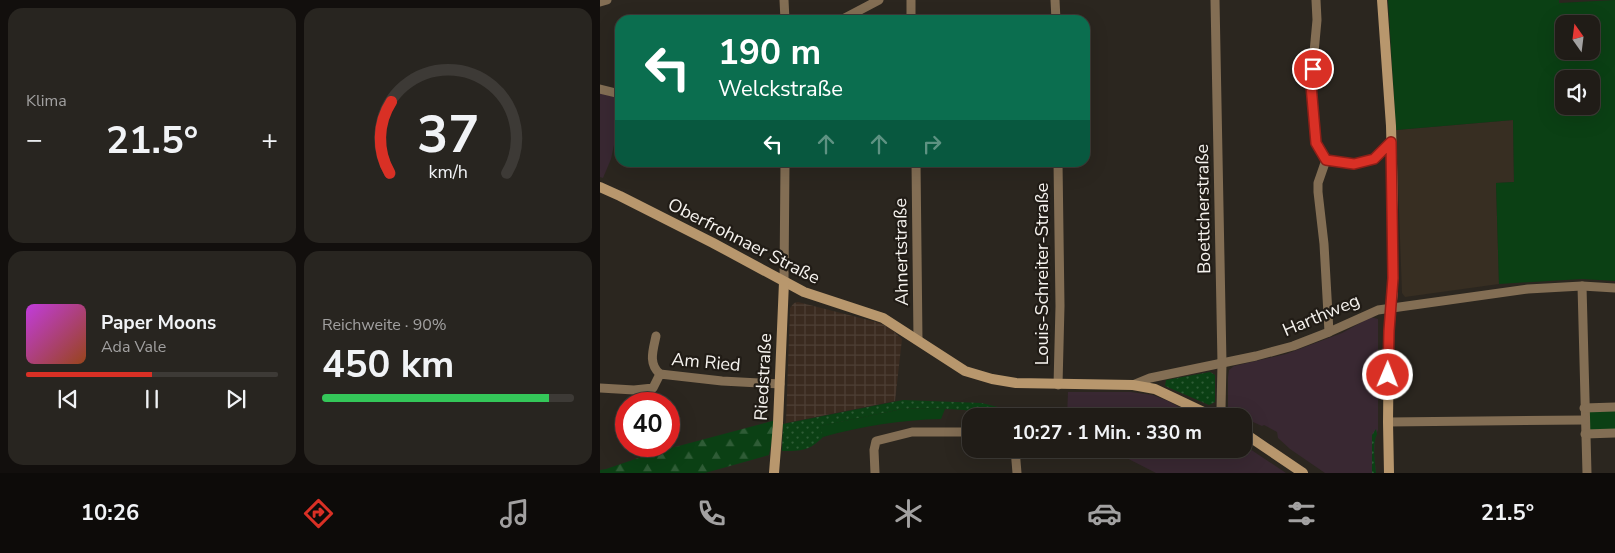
<!DOCTYPE html>
<html lang="de">
<meta charset="utf-8">
<style>
:root{--surface:#201c17;--page:#282520;--text:#f1f3f6;--muted:#a2a1a1;--line:#3d3a36;--accent:#d93025}
body{margin:0;font-family:"Nunito Sans",sans-serif;background:var(--page);color:var(--text);height:100vh;display:flex;flex-direction:column;font-size:19px;white-space:nowrap}
*{box-sizing:border-box;margin:0}
p{font-size:16px;color:var(--muted)}
.icon{flex:none;width:28px;height:28px;fill:none;stroke:currentColor;stroke-width:2;stroke-linecap:round;stroke-linejoin:round}
.map{position:relative;flex:1;overflow:hidden}
.side{display:flex;flex-direction:column;gap:8px;padding:8px;background:#120f0d;width:600px}
.side>*{flex:none}
.hud{position:absolute;left:15px;top:15px;width:475px;height:152px;border-radius:15px;box-shadow:0 5px 20px #0002,0 0 0 1px var(--line);background:#0b6e4f;color:#fff;overflow:hidden}
.needle{width:32px;rotate:346deg}
.tools{position:absolute;left:955px;top:15px;display:grid;gap:10px}
.tools a{display:grid;place-items:center;width:45px;height:45px;border-radius:10px;background:var(--surface);box-shadow:0 5px 20px #0002,0 0 0 1px var(--line);font-size:25px}
.speed{position:absolute;left:15px;top:392px;display:flex;gap:10px;font-size:25px;font-weight:700;text-align:center}
.speed>*{display:grid;place-content:center;width:65px;height:65px;border-radius:50%;background:var(--surface);box-shadow:0 5px 20px #0002,0 0 0 1px var(--line);line-height:1}
.speed .limit{border:8px solid #d22;background:#fff;color:#111}
.pin{position:absolute;display:grid;place-items:center;width:42px;height:42px;color:#fff;margin:-21px;border:2px solid #fff;border-radius:50%;box-shadow:0 1px 5px #0007}
.me{position:absolute;width:55px;margin:-28px;rotate:1deg;stroke-linejoin:round;filter:drop-shadow(0 0 4px #0008)}
.turn{display:flex;align-items:center;gap:18px;height:105px;padding:0 20px;font-size:22px}
.turn .icon{width:65px;height:65px;stroke-width:2.5}
.turn b{display:block;font-size:35px;line-height:42px}
.lanes{display:flex;align-items:center;height:48px;padding:0 20px;background:#0003;justify-content:center;gap:25px;direction:ltr}
.lanes .off{opacity:.35}
.big{font-size:38px;font-weight:700;line-height:1.1}
.side .widget{flex:1;display:flex;flex-direction:column;justify-content:center;gap:8px;min-width:0;padding:0 18px;border-radius:15px;background:var(--page)}
.side .dial{align-items:center;gap:0}
.dial svg{height:130px;overflow:visible;fill:none;stroke:var(--line);stroke-width:7;stroke-linecap:round;text-anchor:middle}
.dial text{fill:var(--text);stroke:none}
.song{display:flex;align-items:center;gap:15px}
.cover{width:60px;height:60px;border-radius:8px;background:linear-gradient(135deg,hsl(290 70% 55%),hsl(20 70% 35%))}
.played{height:5px;border-radius:2px;background:linear-gradient(90deg,var(--accent) 50%,var(--line) 50%)}
.keys{display:flex;justify-content:space-around;direction:ltr}
.heat{display:flex;justify-content:space-between;align-items:center;font-size:28px;direction:ltr}
.charge{height:8px;border-radius:4px;background:linear-gradient(90deg,#34c759 90%,var(--line) 0)}
.side .tiles{flex:1;display:grid;gap:8px;grid-template-columns:repeat(2,1fr)}
.trip{position:absolute;left:362px;top:408px;width:290px;height:50px;border-radius:15px;background:var(--surface);box-shadow:0 5px 20px #0002,0 0 0 1px var(--line);font-weight:700;line-height:50px;text-align:center}
.tab-bar{display:flex;height:80px;justify-content:space-around;align-items:center;background:#0d0b09;color:var(--muted)}
.tab-bar .icon{width:35px;height:35px}
.tab-bar .current{color:var(--accent)}
.tab-bar b{font-size:22px;color:var(--text)}
main{display:flex;flex:1;min-height:0}
.map>svg:first-child{display:block}
.commercial{fill:#392832}
.industrial{fill:url(#industrial-grid)}
.built{fill:#372e22}
.grass{fill:url(#grass-dots)}
.forest{fill:url(#forest-firs)}
.green{fill:#0b4014;fill-rule:evenodd}
.lines{fill:none;stroke-linecap:round;stroke-linejoin:round}
.street{stroke:#836e54;stroke-width:9}
.secondary{stroke:#b8976d;stroke-width:10}
.route-casing{stroke:#8d1f18;stroke-width:12}
.route{stroke:#d93025;stroke-width:9}
.labels{text-anchor:middle;stroke-width:4.5;stroke-linejoin:round;paint-order:stroke}
.street-label{font-size:18px;fill:#f5f2ee;stroke:#211c16}
</style>
<main>
<section class="side">
<div class="tiles">
<div class="widget"><p>Klima</p>
<div class="heat"><a>−</a><b class="big">21.5°</b><a>+</a></div>
</div>
<div class="widget dial"><svg viewBox="0 0 100 80">
<path d="M14 69A42 42 0 1 1 86 69"/>
<path d="M14 69A42 42 0 0 1 15 25" stroke="#d93025"/>
<text x="50" y="56" font-size="32" font-weight="700">37</text>
<text x="50" y="72" font-size="11">km/h</text>
</svg></div>
<div class="widget">
<div class="song"><i class="cover"></i><div><b>Paper Moons</b><p>Ada Vale</p></div></div>
<div class="played"></div>
<div class="keys"><svg class="icon" aria-label="previous" viewBox="0 0 24 24"><path d="M18 5L8 12l10 7zM5 5v14"/></svg><svg class="icon" aria-label="pause" viewBox="0 0 24 24"><path d="M8 5v14M16 5v14"/></svg><svg class="icon" aria-label="next" viewBox="0 0 24 24"><path d="M6 5l10 7-10 7zM19 5v14"/></svg></div>
</div>
<div class="widget"><p>Reichweite · 90%</p><b class="big">450 km</b><div class="charge"></div></div>
</div>
</section>
<div class="map">
<svg width="1015" height="473" viewBox="0 0 1015 473">
<defs>
<pattern id="industrial-grid" width="8" height="8" patternUnits="userSpaceOnUse" patternTransform="scale(1.25)"><rect width="8" height="8" fill="#3a2a1f"/><path d="M0 4h8M4 0v8" fill="none" stroke="#4d3f35"/></pattern>
<pattern id="grass-dots" width="8" height="8" patternUnits="userSpaceOnUse" patternTransform="scale(1.25)"><rect width="8" height="8" fill="#0b4014"/><path d="M2 2h.1M6 6h.1" fill="none" stroke="#2f5c36" stroke-width="1.8" stroke-linecap="round"/></pattern>
<pattern id="forest-firs" width="22" height="20" patternUnits="userSpaceOnUse" patternTransform="scale(1.25)"><rect width="22" height="20" fill="#0b4014"/><path d="M5 1l3.5 6h-7zM16 11l3.5 6h-7z" fill="#2f5c36"/></pattern>
</defs>
<rect width="100%" height="100%" fill="#2b261f"/>
<g class="commercial">
<polygon points="0,93 20,98 20,117 11,159 3,178 0,177"/>
<polygon points="771,317 778,319 778,430 775,437 774,455 776,473 725,473 690,449 678,438 677,432 664,425 662,426 644,418 644,416 640,416 628,411 628,377 629,370 634,366 686,354 742,333"/>
<polygon points="468,392 531,392 553,395 568,401 596,416 467,416"/>
<polygon points="644,445 686,473 556,473 509,449 644,449"/>
</g>
<polygon class="industrial" points="198,302 280,323 291,329 302,339 295,401 186,423 190,308 194,303"/>
<polygon class="built" points="913,120 914,182 896,183 899,284 805,297 802,293 796,130"/>
<g class="grass">
<polygon points="610,372 615,375 615,402 609,405 565,386 566,380"/>
<path d="M303,400L382,403L432,416H406L364,410L329,408L302,409L221,426L223,437C209,451 202,451 182,451L183,424Z"/>
<path d="M776,429L777,434C772,444 775,461 776,473H772V435Z"/>
</g>
<polygon class="forest" points="176,420 169,455 105,473 0,473 0,470 6,469 56,452"/>
<g class="green">
<path d="M788,0H959V3L1015,0V281L982,279L899,284L896,183L914,182L913,120L796,130ZM964,24H991V51H964ZM964,79H991V106H964Z"/>
<polygon points="1015,407 1015,433 985,434 984,408"/>
<path d="M329,408L345,409L341,419C301,420 262,426 223,437L220,426L302,409Z"/>
</g>
<g class="lines">
<g class="street">
<polyline points="184,0 185,20"/>
<polyline points="311,0 311,20"/>
<polyline points="455,0 456,20"/>
<polyline points="615,0 622,363 621,409 619,416"/>
<polyline points="716,0 717,20 711,85 716,143 726,160 754,164 774,159 791,142"/>
<polyline points="0,2 7,0"/>
<polyline points="241,20 279,0"/>
<polyline points="0,89 20,94"/>
<polyline points="726,160 718,183 718,192 724,244 729,332"/>
<polyline points="316,162 318,340"/>
<polyline points="458,162 460,306 458,385"/>
<polyline points="184,282 185,162"/>
<polyline points="982,286 987,473"/>
<path d="M56,336C53,350 48,364 60,374"/>
<polyline points="533,385 550,378 656,356 693,346 729,332 778,310 928,289 982,286 1015,288"/>
<polyline points="0,388 34,390 53,388 60,374 122,381 180,384"/>
<polyline points="984,408 1015,407"/>
<polyline points="788,422 985,420"/>
<polyline points="985,434 1015,433"/>
<polyline points="415,449 417,473"/>
<polyline points="275,473 274,450 276,441 312,432 371,432"/>
</g>
<g class="secondary">
<polyline points="782,0 791,126 793,201 793,290 789,331 788,422 789,473"/>
<polyline points="0,187 20,196 113,243 204,292 283,318 365,371 392,379 416,383 533,385 555,389 612,416"/>
<polyline points="644,433 703,473"/>
<polyline points="174,473 178,423 184,282"/>
</g>
</g>
<g class="lines">
<defs>
<polyline id="route" points="713,69 711,85 716,143 726,160 754,164 774,159 791,142 793,278 789,331 788,375"/>
</defs>
<use href="#route" class="route-casing"/>
<use href="#route" class="route"/>
</g>
<g class="labels">
<g class="street-label">
<text transform="translate(603 209) rotate(-91)" y="6">Boettcherstraße</text>
<text transform="translate(144 241) rotate(27)" y="6">Oberfrohnaer Straße</text>
<text transform="translate(301 252) rotate(-91)" y="6">Ahnertstraße</text>
<text transform="translate(442 274) rotate(-90)" y="6">Louis-Schreiter-Straße</text>
<text transform="translate(721 315) rotate(-23)" y="6">Harthweg</text>
<text transform="translate(106 362) rotate(5)" y="6">Am Ried</text>
<text transform="translate(163 377) rotate(-87)" y="6">Riedstraße</text>
</g>
</g>
</svg>
<div class="tools">
<a><svg class="needle" viewBox="-14 -14 28 28"><path d="M0-13l5 13h-10z" fill="#e53935"/><path d="M0 13l5-13h-10z" fill="#a2a1a1"/></svg></a>
<a><svg class="icon" aria-label="sound" viewBox="0 0 24 24"><path d="M4 9h4l5-4v14l-5-4H4zM17 9q2 3 0 6"/></svg></a>
</div>
<div class="speed"><div class="limit">40</div></div>
<div class="pin" style="left:713px;top:69px;background:#d93025"><svg class="icon" aria-label="arrive" viewBox="0 0 24 24"><path d="M6 21V4h12l-3 4 3 4H6"/></svg></div>
<svg class="me" style="left:788px;top:375px" viewBox="-20 -20 40 40"><circle r="17" fill="#d93025" stroke="#fff" stroke-width="3"/><path d="M0-11L8 9 0 5-8 9z" fill="#fff"/></svg>
<div class="trip">10:27 · 1 Min. · 330 m</div>
<div class="hud">
<div class="turn"><svg class="icon" aria-label="left" viewBox="0 0 24 24"><path d="M17 20v-9H6M10 6l-5 5 5 5"/></svg><div><b>190 m</b>Welckstraße</div></div>
<div class="lanes"><svg class="icon" aria-label="left" viewBox="0 0 24 24"><path d="M17 20v-9H6M10 6l-5 5 5 5"/></svg><svg class="icon off" aria-label="ahead" viewBox="0 0 24 24"><path d="M12 20V5M6 11l6-6 6 6"/></svg><svg class="icon off" aria-label="ahead" viewBox="0 0 24 24"><path d="M12 20V5M6 11l6-6 6 6"/></svg><svg class="icon off" aria-label="right" viewBox="0 0 24 24"><path d="M7 20v-9h11M14 6l5 5-5 5"/></svg></div>
</div>
</div>
</main>
<nav class="tab-bar">
<b>10:26</b>
<svg class="icon current" aria-label="directions" viewBox="0 0 24 24"><path d="M12 3l9 9-9 9-9-9zM9 14v-3h6M13 9l2 2-2 2"/></svg>
<svg class="icon" aria-label="music" viewBox="0 0 24 24"><path d="M9 18V5l10-2v13"/><circle cx="6" cy="18" r="3"/><circle cx="16" cy="16" r="3"/></svg>
<svg class="icon" aria-label="phone" viewBox="0 0 24 24"><path d="M5 4h4l2 5-3 2q2 4 5 5l2-3 5 2v4C11 20 4 13 5 4z"/></svg>
<svg class="icon" aria-label="climate" viewBox="0 0 24 24"><path d="M12 3v18M4 7l16 10M4 17L20 7"/></svg>
<svg class="icon" aria-label="car" viewBox="0 0 24 24"><path d="M5 17H2v-5l4-1 3-4h7l3 4 3 1v5h-3M9 17h6M6 11h13"/><circle cx="7" cy="17" r="2"/><circle cx="17" cy="17" r="2"/></svg>
<svg class="icon" aria-label="filters" viewBox="0 0 24 24"><path d="M4 7h16M4 17h16"/><circle cx="9" cy="7" r="2"/><circle cx="15" cy="17" r="2"/></svg>
<b>21.5°</b>
</nav>
